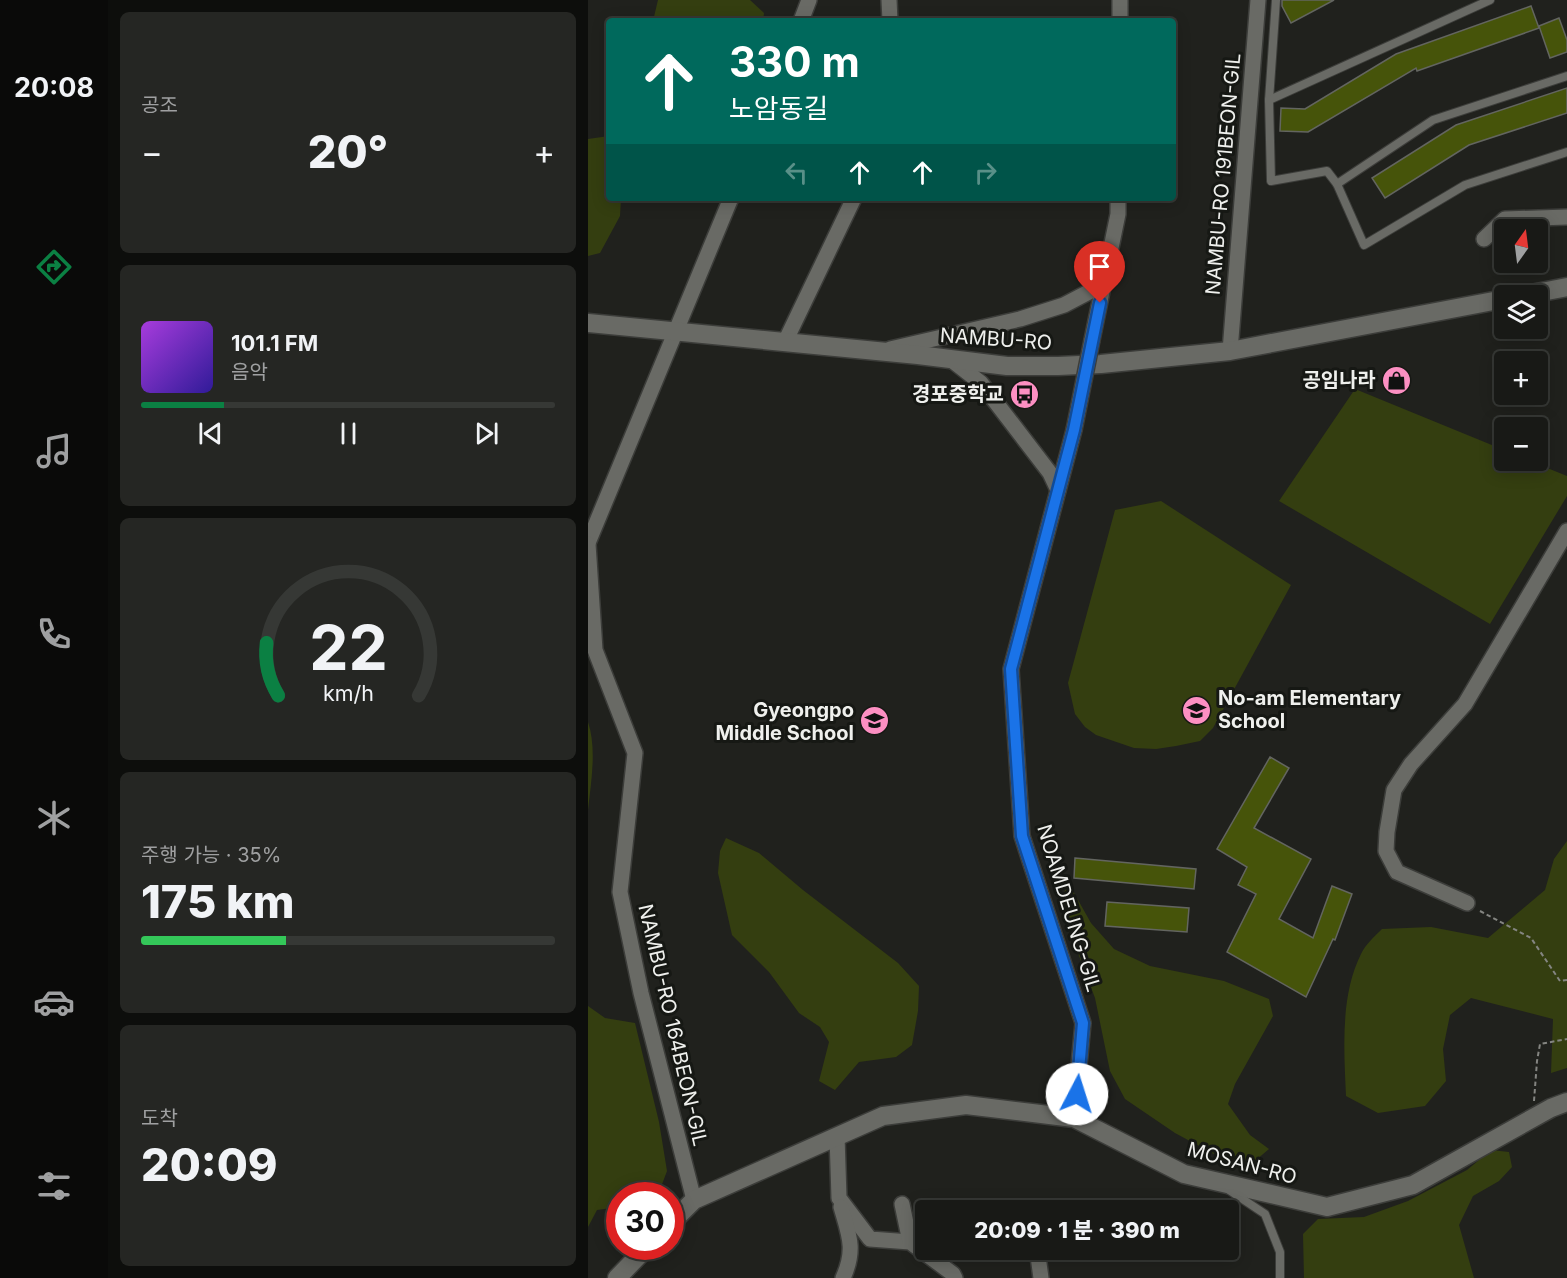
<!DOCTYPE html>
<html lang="ko">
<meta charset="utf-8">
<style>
:root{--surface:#181916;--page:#252623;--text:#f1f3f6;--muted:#9fa0a1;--line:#363835;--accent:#0b8043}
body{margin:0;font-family:Inter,"Noto Sans KR",sans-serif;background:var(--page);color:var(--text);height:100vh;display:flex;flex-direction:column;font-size:22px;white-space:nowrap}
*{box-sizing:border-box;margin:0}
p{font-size:20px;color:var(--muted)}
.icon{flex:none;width:33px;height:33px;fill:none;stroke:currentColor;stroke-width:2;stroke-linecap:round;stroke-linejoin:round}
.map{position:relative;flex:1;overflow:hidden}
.side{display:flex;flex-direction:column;gap:12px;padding:12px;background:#0d0e0c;width:480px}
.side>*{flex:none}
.hud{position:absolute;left:18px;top:18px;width:570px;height:183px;border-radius:6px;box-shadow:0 3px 15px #0003,0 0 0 2px var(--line);background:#00695c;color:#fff;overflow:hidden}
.needle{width:39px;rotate:14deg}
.fabs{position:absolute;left:906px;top:219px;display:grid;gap:12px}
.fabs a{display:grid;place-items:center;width:54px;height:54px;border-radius:6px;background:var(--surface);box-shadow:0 3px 15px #0003,0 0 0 2px var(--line);font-size:30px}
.speed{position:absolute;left:18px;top:1182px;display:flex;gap:12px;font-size:30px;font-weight:700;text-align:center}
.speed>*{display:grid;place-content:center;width:78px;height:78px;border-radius:50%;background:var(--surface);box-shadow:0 3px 15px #0003,0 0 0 2px var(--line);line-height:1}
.speed .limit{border:9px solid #d22;background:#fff;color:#111}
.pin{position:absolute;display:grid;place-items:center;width:51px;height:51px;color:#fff;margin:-62px -26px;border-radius:50% 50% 50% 0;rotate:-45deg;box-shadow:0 0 6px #0007}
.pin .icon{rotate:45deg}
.me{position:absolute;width:66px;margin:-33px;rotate:5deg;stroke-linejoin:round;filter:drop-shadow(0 0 4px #0008)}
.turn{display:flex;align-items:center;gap:21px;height:126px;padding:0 24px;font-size:27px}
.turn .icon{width:78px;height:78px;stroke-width:2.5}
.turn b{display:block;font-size:42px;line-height:51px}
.lanes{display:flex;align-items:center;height:57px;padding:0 24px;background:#0003;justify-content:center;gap:30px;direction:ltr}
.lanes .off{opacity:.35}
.big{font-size:45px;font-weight:800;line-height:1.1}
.side .card{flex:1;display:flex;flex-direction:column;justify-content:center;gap:9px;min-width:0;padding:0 21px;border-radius:9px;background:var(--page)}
.side .dial{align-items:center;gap:0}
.dial svg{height:156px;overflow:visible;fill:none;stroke:var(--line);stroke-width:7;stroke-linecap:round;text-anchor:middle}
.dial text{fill:var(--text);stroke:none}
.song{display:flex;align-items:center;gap:18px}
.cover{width:72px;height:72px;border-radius:9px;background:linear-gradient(135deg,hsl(280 70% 55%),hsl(250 70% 35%))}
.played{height:6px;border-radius:3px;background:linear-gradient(90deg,var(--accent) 20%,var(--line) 20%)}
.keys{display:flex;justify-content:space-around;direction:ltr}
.heat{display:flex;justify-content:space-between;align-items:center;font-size:33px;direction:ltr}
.charge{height:9px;border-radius:4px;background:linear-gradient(90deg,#34c759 35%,var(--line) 0)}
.trip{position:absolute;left:327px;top:1200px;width:324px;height:60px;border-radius:6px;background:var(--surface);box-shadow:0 3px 15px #0003,0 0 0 2px var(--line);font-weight:800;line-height:60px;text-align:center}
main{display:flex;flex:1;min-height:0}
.tab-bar{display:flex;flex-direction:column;width:108px;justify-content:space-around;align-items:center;background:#0a0a09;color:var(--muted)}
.tab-bar .icon{width:42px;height:42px}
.tab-bar .active{color:var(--accent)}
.tab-bar b{font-size:27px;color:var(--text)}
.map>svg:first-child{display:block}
.green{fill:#343e10}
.building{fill:#46540a;stroke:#636560;stroke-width:1.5}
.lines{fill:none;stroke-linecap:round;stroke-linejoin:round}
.service-casing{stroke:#3c3d3a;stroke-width:10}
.minor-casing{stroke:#3c3d3a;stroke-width:18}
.tertiary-casing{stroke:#3c3d3a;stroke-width:21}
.path{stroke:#848581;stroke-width:2;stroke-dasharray:4.5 3;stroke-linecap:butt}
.service{stroke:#696a65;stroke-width:8}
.minor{stroke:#696a65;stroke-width:15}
.tertiary{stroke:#696a65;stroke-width:18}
.minor-bridge-casing{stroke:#3c3d3a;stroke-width:18;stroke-linecap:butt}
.minor-bridge{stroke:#696a65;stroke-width:15}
.route-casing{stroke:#114b97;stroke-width:15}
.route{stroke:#1a73e8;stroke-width:10}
.labels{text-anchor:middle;stroke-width:6;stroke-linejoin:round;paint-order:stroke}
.street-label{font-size:20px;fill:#eff0ed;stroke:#161814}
.poi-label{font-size:20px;font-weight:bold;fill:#eff0ed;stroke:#161814;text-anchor:end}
</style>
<main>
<nav class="tab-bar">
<b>20:08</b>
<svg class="icon active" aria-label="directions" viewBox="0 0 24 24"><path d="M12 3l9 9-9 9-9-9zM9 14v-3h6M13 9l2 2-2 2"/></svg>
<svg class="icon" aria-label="music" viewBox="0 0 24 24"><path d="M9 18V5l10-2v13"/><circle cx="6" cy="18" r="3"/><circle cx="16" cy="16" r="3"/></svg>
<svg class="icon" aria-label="phone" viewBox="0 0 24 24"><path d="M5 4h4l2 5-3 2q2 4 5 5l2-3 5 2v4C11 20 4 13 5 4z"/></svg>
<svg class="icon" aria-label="climate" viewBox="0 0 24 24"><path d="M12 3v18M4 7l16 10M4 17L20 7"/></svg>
<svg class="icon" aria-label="car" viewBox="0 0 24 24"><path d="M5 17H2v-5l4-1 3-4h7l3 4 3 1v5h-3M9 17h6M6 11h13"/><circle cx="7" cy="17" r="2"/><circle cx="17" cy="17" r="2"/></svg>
<svg class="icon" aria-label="filters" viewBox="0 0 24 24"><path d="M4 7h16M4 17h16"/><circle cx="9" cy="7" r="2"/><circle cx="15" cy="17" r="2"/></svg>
</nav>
<section class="side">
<div class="card"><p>공조</p>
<div class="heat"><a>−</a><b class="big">20°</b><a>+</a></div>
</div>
<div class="card">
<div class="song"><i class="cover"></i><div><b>101.1 FM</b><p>음악</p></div></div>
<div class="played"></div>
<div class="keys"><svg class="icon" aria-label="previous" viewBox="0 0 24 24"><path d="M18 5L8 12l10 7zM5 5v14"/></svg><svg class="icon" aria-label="pause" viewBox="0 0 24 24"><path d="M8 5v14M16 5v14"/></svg><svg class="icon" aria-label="next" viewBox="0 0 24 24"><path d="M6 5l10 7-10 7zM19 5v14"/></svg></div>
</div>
<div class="card dial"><svg viewBox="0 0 100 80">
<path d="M14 69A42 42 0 1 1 86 69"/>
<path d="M14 69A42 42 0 0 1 8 42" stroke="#0b8043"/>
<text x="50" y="56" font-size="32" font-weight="700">22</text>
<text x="50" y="72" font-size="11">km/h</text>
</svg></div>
<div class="card"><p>주행 가능 · 35%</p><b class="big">175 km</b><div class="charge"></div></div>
<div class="card"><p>도착</p><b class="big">20:09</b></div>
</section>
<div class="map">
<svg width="979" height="1278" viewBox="0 0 979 1278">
<rect width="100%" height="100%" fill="#20211d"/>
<g class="green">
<polygon points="70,0 162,0 176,13 175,21 65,21"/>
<polygon points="21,136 21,198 33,198 32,216 12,253 0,256 0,139"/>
<polygon points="767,389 916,450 916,460 942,461 979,476 979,496 902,624 691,501"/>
<polygon points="573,501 703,585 625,728 612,741 588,746 568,749 546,748 508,735 497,727 487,714 480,683 527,510"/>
<path d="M0,722C9,749 3,782 0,810Z"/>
<polygon points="138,838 171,853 215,890 310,963 331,986 330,1011 324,1045 308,1057 271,1062 247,1090 231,1081 241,1042 232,1027 211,1013 181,972 144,935 130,873 132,851"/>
<path d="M979,841V1068L963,1073L965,1019L883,998L862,1015L855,1049L858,1081L837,1106L790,1113L758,1096C756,1050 752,996 773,954C777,945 787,936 794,929L843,927L900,938L957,890L966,859Z"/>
<polygon points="481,884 503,923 526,949 562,966 636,981 681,999 685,1016 647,1084 640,1104 662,1135 681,1149 661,1166 637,1160 587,1133 537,1099 522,1071 507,998 477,919 472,899"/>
<polygon points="0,1006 17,1018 47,1023 71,1122 79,1171 70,1195 32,1196 31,1207 9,1210 0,1227"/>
<polygon points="903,1150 921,1152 924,1167 911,1181 885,1196 871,1225 886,1278 716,1278 715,1234 730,1219 776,1217 820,1201 879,1170"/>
</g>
<g class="building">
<polygon points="694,0 746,0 703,23 694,6"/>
<polygon points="943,6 951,28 829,71 828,68 720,132 692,131 693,108 717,109 808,54"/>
<polygon points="971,18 979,40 979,52 962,58 951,26"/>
<polygon points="979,88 979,113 881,145 797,198 784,178 868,125"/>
<polygon points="682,757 701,768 666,828 723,859 691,919 725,938 744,886 764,894 747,940 745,939 718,997 639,952 668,894 650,885 659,867 629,849"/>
<polygon points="487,858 608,869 606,889 486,878"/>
<polygon points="519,902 601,908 599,932 517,926"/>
</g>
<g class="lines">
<defs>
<g id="service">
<polyline points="979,76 845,120 749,184 776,245 877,185 979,152"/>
<polyline points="681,100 688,0"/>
<polyline points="749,184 739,171 683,181 681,100 902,0"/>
<polyline points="641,1190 677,1214 692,1252 692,1278"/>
</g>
<g id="minor">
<polyline points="301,0 302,21"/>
<polyline points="213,21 221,0"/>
<polyline points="532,21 532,0"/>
<polyline points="896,239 917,219 979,217"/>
<polyline points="504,340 530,214 530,198"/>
<polyline points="197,342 266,198"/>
<polyline points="302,349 432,319 476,305 516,284"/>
<polyline points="642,351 670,0"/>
<polyline points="361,358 393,383 462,473 470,490"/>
<polyline points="486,430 423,669 434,836 495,1023 486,1118"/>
<polyline points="0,543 143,198"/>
<polyline points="0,544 7,650 47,753 32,892 53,993 106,1200"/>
<polyline points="879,903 809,872 798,851 799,832 806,790 823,764 877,704 979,531"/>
<polyline points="249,1136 251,1198 282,1239 322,1242 365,1274 367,1278"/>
<polyline points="314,1204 322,1242"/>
<path d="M253,1207C261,1235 268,1249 255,1278"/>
<polyline points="363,1210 370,1207 377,1210"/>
<polyline points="328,1246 338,1223"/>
<polyline points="441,1250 450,1256 453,1278"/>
</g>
<g id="tertiary">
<polyline points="933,296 979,287"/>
<polyline points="0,323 330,355 419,366 470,366 513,364 642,351 916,299"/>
<polyline points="82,1224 106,1200 295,1116 378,1105 486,1118 596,1174 739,1207 825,1185 963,1108 979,1102"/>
<polyline points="29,1278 60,1246"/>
</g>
</defs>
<use href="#service" class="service-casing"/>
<use href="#minor" class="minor-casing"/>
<use href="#tertiary" class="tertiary-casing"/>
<g class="path">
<polyline points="892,911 943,938 972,981 979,980"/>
<polyline points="946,1101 949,1061 952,1044 979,1039"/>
</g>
<use href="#service" class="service"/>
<use href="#minor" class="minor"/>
<use href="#tertiary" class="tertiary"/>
<defs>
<polyline id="minor-bridge" points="486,430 504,340"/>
</defs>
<use href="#minor-bridge" class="minor-bridge-casing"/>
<use href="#minor-bridge" class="minor-bridge"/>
</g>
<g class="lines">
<defs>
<polyline id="route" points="489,1094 495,1023 434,836 423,669 486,430 512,303"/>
</defs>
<use href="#route" class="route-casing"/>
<use href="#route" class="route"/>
</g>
<defs>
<symbol id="shop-disc" viewBox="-11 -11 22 22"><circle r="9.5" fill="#fc8fc2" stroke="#161814"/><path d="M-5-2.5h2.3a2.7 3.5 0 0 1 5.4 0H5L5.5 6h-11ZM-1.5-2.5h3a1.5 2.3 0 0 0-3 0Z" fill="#111"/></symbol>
<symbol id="bus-disc" viewBox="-11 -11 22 22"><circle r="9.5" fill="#fc8fc2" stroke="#161814"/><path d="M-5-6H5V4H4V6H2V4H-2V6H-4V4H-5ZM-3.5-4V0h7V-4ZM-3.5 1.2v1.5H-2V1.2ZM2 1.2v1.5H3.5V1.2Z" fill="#111"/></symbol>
<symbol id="school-disc" viewBox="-11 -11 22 22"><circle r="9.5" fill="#fc8fc2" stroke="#161814"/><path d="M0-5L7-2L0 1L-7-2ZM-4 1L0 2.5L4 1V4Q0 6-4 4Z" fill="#111"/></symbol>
</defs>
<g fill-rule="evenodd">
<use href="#shop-disc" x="792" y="364" width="33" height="33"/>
<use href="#bus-disc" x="420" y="378" width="33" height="33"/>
<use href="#school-disc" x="592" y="694" width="33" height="33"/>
<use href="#school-disc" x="270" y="704" width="33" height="33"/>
</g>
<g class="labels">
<g class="street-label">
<text transform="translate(635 174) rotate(-85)" y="7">NAMBU-RO 191BEON-GIL</text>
<text transform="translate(408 339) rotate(4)" y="7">NAMBU-RO</text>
<text transform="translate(481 908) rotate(73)" y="7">NOAMDEUNG-GIL</text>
<text transform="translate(85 1025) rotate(77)" y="7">NAMBU-RO 164BEON-GIL</text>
<text transform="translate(654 1163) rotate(15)" y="7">MOSAN-RO</text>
</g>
<g class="poi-label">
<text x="788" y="387">공임나라</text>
<text x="416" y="401">경포중학교</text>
<text x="630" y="705" text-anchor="start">No-am Elementary<tspan x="630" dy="23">School</tspan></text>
<text x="266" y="717">Gyeongpo<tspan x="266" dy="23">Middle School</tspan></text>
</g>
</g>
</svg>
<div class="fabs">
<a><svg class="needle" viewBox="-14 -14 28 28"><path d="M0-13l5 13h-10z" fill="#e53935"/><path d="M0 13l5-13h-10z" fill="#9fa0a1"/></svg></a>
<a><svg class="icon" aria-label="layers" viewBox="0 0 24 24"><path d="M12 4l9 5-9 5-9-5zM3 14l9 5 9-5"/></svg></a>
<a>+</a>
<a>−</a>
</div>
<div class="speed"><div class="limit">30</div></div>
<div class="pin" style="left:512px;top:303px;background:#d93025"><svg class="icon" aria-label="arrive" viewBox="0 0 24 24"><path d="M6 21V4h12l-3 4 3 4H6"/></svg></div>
<svg class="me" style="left:489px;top:1094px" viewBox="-20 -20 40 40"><circle r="19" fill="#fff"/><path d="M0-13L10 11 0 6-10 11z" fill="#1a73e8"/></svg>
<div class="trip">20:09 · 1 분 · 390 m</div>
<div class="hud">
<div class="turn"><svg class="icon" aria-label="ahead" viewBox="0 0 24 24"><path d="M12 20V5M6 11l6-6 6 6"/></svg><div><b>330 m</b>노암동길</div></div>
<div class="lanes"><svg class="icon off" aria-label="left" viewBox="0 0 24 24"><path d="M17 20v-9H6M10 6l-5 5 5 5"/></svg><svg class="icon" aria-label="ahead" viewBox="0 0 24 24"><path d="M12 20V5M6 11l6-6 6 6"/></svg><svg class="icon" aria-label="ahead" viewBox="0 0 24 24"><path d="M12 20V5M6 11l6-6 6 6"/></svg><svg class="icon off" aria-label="right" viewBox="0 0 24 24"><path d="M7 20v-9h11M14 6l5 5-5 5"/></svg></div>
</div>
</div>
</main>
